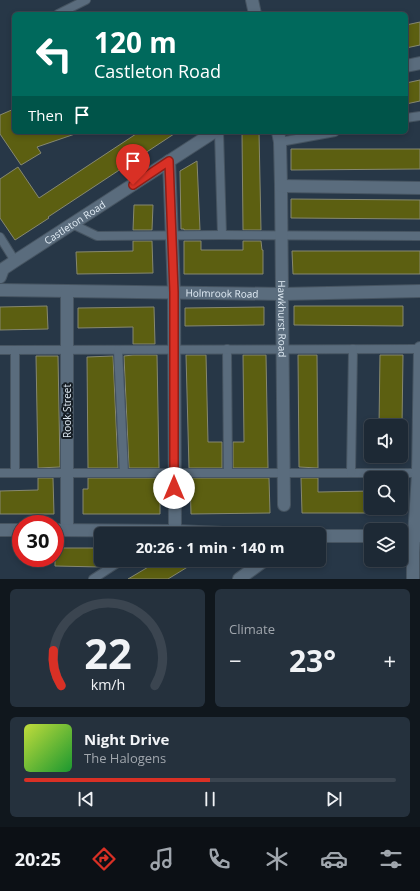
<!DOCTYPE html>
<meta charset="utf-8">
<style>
:root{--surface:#1d2935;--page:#25313d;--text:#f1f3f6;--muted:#a0a6ad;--line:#3b4550;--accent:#d93025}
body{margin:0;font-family:"Open Sans",sans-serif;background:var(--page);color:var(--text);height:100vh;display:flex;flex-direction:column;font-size:15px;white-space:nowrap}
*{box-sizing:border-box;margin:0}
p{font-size:13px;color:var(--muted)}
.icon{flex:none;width:22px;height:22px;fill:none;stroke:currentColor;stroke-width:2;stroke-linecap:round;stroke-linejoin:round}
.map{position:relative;height:579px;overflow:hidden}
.drawer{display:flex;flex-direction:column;gap:10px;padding:10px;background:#10171d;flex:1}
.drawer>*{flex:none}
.guide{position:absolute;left:12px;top:12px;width:396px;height:122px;border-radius:6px;box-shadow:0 2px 6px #0003,0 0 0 1px var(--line);background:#00695c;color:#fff;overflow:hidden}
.tools{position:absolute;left:364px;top:419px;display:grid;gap:8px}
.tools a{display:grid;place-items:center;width:44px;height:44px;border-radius:6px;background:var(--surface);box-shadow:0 2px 6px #0003,0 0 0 1px var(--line);font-size:20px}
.speed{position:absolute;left:12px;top:515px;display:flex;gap:8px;font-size:20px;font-weight:700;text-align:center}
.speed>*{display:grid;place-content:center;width:52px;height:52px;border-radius:50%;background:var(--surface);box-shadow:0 2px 6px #0003,0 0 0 1px var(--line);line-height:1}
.speed .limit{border:6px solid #d22;background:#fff;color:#111}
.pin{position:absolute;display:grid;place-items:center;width:34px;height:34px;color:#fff;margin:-41px -17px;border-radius:50% 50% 50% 0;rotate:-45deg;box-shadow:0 0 4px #0007}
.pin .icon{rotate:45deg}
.me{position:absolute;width:44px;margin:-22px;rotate:0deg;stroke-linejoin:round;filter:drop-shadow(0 0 3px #0008)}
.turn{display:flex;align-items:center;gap:14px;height:84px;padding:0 16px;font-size:18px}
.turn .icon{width:52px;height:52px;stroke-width:2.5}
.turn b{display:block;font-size:28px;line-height:34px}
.then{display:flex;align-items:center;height:38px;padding:0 16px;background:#0003;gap:8px;font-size:15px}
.big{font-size:30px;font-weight:700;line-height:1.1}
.drawer .tile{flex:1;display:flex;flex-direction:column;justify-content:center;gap:6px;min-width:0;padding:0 14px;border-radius:6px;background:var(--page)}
.drawer .dial{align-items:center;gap:0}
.dial svg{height:104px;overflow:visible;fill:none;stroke:var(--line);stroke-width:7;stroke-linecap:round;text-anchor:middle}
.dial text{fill:var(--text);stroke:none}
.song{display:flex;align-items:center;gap:12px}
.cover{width:48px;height:48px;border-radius:6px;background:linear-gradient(135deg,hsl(70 70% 55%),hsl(130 70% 35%))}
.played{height:4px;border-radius:2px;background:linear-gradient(90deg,var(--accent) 50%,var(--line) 50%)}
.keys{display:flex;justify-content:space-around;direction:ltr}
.heat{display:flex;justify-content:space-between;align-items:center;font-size:22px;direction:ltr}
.drawer .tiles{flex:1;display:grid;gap:10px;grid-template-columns:1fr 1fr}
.tile:last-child{grid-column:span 2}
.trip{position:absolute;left:94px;top:527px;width:232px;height:40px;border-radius:6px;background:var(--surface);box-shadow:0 2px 6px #0003,0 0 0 1px var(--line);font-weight:700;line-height:40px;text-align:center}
.tab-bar{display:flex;height:64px;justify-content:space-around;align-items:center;background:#0c1015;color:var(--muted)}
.tab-bar .icon{width:28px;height:28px}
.tab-bar .active{color:var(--accent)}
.tab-bar b{font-size:18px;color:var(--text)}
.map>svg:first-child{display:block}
.building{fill:#5c5f11;stroke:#868870}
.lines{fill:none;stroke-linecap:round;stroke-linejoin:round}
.lane-casing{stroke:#465461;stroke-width:10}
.street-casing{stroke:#465461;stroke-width:14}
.secondary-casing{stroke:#465461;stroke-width:14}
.lane{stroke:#5a6c7d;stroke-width:8}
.street{stroke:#5a6c7d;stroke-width:12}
.secondary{stroke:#5a6c7d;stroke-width:12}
.route-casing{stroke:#8d1f18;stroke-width:10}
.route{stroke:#d93025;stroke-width:7}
.labels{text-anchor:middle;stroke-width:4;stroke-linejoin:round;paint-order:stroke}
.street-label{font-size:10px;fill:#e1ecf5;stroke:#161e25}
</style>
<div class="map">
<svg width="420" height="579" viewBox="0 0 420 579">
<rect width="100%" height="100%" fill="#273747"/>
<g class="building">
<polygon points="420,22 420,45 406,48 406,25"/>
<polygon points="420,80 420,101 406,104 406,83"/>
<polygon points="14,109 14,132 74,132 75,134 37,147 41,153 21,165 0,134 0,115"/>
<polygon points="139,132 177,132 48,217 49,218 15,240 0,218 0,179 18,167 39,198"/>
<polygon points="242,132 259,132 261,230 243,230"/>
<polygon points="291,149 420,149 420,169 291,170"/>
<polygon points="197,161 200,230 184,230 184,229 181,229 180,171"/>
<polygon points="291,199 420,200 420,219 291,218"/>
<polygon points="134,205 153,205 152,230 133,230"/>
<polygon points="133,241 152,241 153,273 77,274 76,252 133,251"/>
<polygon points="184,241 201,241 201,250 243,250 243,241 261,241 262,250 263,250 263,274 184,274"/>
<polygon points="292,251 420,251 420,274 293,274"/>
<polygon points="47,306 48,329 0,330 0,307"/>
<polygon points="294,306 403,306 403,326 294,325"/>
<polygon points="154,307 155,344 133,344 133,327 78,328 78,308"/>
<polygon points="264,307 264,325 185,326 185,308"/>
<polygon points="133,355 157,355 159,468 129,468 124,356"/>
<polygon points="186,355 206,355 208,442 222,442 222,468 189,468"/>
<polygon points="243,355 266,355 268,468 233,468 233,442 244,442"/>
<polygon points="298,355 317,355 318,468 299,467"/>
<polygon points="380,355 403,355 402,426 379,426"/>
<polygon points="36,356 58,356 60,467 38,468"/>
<polygon points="113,356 118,468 88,468 87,357"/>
<polygon points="38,478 53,478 54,514 0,514 0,491 38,490"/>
<polygon points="88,478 159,478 159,489 160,489 160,514 83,514 83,489 88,489"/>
<polygon points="190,478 269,478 270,513 191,514"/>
<polygon points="301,478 318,478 318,492 371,491 371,513 302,513"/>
<polygon points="55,548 101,548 101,567 55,566"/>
<polygon points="160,560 199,560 168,579 128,579"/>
</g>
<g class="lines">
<defs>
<g id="lane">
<polyline points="58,14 86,0"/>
<polyline points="406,118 420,116"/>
<polyline points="219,132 222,235"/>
<polyline points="280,142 335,132"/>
<polyline points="72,224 97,236 222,235 420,236"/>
<polyline points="0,237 15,261"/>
<polyline points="227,349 228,473"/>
<polyline points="0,350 420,349"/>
<polyline points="15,350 15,473"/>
<polyline points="118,350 124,473"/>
<polyline points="0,473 420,473"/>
<polyline points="351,473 353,349"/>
<polyline points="93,579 122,560"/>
</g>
<g id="street">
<polyline points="252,0 255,14"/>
<polyline points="406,66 420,63"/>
<path id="s1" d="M278,132L280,142L281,186L284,505"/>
<polyline points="169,161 174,292 175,531"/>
<polyline points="281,186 420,188"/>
<path id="s2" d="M0,277L3,269L15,261L214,132"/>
<path id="s3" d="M0,290L282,294L420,291"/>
<polyline points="67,530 67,292"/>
<polyline points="413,579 413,553 418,473 420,348"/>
</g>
<g id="secondary">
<polyline points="0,530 21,530"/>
<polyline points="55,530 175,531 247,534"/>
<polyline points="319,536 371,536"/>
<polyline points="401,536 420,536"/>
<polyline points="239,579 265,560"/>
</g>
</defs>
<use href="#lane" class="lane-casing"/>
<use href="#street" class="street-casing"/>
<use href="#secondary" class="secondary-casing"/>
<use href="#lane" class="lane"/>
<use href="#street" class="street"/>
<use href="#secondary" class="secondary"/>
</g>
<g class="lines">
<defs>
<polyline id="route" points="133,185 169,161 174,292 174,488"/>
</defs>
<use href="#route" class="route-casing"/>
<use href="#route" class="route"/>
</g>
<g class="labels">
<g class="street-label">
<text dy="4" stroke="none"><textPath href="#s2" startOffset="94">Castleton Road</textPath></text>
<text dy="4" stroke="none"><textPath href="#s3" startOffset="222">Holmrook Road</textPath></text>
<text dy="4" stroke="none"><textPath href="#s1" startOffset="187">Hawkhurst Road</textPath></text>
<text transform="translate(67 411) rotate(-90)" y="4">Rook Street</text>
</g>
</g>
</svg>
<div class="tools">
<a><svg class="icon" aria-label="sound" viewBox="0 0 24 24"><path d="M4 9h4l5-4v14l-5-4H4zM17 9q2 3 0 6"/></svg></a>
<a><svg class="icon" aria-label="search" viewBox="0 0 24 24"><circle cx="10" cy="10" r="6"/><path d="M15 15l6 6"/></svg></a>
<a><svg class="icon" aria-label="layers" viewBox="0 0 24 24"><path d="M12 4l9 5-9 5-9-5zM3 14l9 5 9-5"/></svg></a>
</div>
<div class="speed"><div class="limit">30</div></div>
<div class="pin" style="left:133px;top:185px;background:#d93025"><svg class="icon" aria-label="arrive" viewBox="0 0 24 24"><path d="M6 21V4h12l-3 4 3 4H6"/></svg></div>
<svg class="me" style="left:174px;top:488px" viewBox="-20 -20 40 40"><circle r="19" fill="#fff"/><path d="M0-13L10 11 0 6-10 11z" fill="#d93025"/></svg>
<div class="trip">20:26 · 1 min · 140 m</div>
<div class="guide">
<div class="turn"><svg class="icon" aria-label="left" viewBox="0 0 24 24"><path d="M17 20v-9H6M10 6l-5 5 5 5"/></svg><div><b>120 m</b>Castleton Road</div></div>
<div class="then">Then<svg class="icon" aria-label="arrive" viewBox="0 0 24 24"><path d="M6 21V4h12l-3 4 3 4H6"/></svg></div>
</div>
</div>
<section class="drawer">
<div class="tiles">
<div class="tile dial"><svg viewBox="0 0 100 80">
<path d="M14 69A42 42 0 1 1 86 69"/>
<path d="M14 69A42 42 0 0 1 8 42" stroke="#d93025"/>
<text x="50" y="56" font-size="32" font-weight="700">22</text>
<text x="50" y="72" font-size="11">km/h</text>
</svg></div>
<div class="tile"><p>Climate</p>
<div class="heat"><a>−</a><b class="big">23°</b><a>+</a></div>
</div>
<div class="tile">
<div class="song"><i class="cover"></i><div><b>Night Drive</b><p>The Halogens</p></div></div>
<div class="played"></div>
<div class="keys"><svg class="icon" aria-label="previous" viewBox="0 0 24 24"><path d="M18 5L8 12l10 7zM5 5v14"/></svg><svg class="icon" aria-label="pause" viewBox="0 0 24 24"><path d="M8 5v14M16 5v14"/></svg><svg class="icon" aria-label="next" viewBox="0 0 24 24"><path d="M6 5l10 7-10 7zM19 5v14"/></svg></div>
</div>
</div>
</section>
<nav class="tab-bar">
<b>20:25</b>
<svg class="icon active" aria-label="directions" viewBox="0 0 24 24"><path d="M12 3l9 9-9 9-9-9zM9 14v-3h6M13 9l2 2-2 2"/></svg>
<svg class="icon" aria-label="music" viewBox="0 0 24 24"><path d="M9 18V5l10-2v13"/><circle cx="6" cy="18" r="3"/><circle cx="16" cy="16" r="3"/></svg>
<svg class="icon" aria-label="phone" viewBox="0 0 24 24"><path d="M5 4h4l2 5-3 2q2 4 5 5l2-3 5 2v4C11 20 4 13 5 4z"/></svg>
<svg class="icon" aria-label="climate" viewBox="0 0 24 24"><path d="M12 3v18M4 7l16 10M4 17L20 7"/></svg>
<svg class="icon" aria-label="car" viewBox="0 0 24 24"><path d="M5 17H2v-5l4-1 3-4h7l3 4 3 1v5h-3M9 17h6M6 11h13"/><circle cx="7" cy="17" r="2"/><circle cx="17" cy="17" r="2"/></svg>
<svg class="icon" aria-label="filters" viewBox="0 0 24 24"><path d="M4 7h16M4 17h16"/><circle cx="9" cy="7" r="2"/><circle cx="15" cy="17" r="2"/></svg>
</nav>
